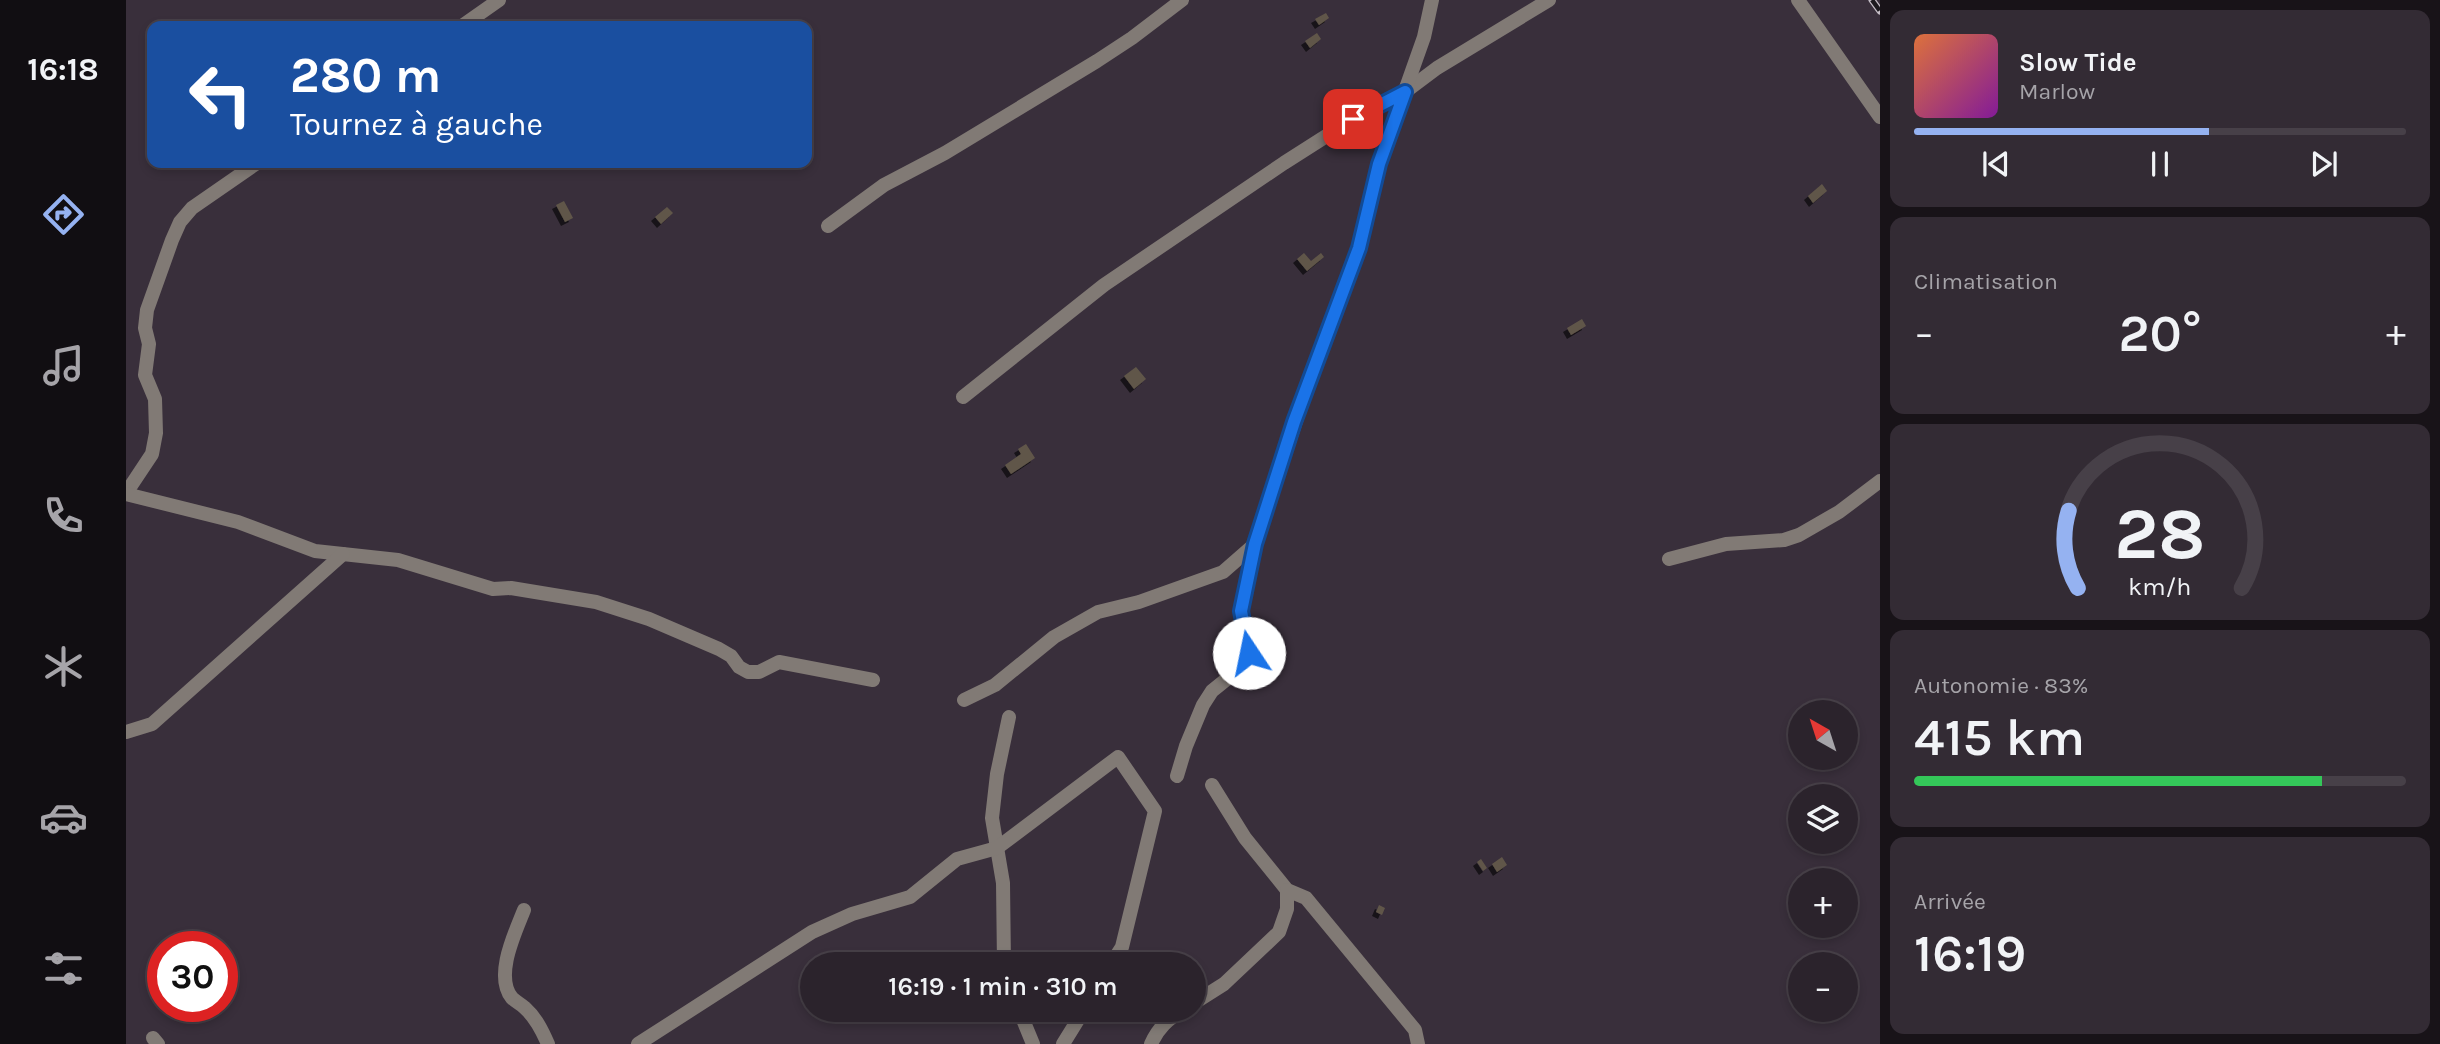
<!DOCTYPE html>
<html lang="fr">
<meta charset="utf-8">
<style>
:root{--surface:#2b232c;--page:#332b34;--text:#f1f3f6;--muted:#a6a4a9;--line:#474048;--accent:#95b2f1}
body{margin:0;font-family:Karla,sans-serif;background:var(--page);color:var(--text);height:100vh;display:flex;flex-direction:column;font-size:26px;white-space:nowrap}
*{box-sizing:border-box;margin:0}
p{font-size:23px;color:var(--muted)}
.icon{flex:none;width:38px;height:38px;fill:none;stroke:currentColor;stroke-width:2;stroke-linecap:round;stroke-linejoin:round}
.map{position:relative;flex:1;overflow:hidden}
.sheet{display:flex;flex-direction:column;gap:10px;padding:10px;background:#181318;width:560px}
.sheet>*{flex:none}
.hud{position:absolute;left:21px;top:21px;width:665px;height:147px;border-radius:14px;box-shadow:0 4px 10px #0003,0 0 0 2px var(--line);background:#1a4fa0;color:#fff;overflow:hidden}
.needle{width:46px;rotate:321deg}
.fabs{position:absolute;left:1662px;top:700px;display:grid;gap:14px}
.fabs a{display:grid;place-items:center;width:70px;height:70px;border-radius:50%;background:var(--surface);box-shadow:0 4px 10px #0003,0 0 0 2px var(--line);font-size:35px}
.speed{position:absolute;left:21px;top:931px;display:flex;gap:14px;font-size:35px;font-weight:700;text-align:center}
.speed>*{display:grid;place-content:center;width:91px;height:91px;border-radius:50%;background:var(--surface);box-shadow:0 4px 10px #0003,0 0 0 2px var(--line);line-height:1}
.speed .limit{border:10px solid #d22;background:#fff;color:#111}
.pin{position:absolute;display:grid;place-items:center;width:60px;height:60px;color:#fff;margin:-30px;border-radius:14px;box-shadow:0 4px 10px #0006}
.me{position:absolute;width:77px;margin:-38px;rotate:349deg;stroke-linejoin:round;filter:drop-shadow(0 0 5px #0008)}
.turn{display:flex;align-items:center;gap:24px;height:147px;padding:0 28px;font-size:32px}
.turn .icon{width:91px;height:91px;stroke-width:2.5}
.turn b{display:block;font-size:49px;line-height:60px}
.big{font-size:52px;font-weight:600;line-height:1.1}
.sheet .card{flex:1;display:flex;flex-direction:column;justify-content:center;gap:10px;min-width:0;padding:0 24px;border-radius:14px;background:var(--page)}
.sheet .dial{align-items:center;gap:0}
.dial svg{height:182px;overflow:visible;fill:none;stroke:var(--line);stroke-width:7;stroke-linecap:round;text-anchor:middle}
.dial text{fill:var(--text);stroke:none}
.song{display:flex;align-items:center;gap:21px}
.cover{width:84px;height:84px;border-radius:10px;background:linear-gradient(135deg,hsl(20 70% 55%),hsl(290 70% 35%))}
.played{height:7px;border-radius:4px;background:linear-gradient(90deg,var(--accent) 60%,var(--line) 60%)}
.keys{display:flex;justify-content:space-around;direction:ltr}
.heat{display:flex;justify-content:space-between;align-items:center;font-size:38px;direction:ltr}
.charge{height:10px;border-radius:5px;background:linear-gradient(90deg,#34c759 83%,var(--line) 0)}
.trip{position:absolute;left:674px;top:952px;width:406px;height:70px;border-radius:35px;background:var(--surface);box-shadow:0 4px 10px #0003,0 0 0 2px var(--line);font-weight:600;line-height:70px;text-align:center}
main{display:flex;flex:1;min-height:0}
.tab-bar{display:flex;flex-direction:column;width:126px;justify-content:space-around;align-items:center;background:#110e12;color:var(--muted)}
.tab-bar .icon{width:49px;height:49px}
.tab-bar .current{color:var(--accent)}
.tab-bar b{font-size:32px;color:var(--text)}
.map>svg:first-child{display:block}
.building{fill:#615749;filter:url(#shadow)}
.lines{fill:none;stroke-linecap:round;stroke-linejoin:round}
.street{stroke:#817a75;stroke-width:14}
.rail-casing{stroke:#c6bec7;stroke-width:7}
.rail{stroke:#1d191e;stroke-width:4.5;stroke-dasharray:13;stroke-linecap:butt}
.route-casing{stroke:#114b97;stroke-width:18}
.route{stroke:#1a73e8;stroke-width:12}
</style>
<main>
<nav class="tab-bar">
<b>16:18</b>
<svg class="icon current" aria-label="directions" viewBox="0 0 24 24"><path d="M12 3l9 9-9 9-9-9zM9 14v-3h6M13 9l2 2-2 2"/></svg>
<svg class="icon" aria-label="music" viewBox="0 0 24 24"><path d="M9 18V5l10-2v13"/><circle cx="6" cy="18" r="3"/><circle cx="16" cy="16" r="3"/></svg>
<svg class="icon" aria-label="phone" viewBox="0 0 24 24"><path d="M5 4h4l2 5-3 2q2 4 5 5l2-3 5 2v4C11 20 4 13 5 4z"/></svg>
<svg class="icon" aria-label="climate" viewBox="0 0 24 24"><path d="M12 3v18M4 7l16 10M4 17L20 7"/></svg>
<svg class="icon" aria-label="car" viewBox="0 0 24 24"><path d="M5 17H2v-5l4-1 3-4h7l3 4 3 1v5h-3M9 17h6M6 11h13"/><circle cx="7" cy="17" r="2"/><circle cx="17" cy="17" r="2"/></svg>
<svg class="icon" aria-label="filters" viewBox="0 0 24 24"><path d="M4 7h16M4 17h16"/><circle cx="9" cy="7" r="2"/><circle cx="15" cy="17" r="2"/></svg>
</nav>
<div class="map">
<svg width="1754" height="1044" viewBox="0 0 1754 1044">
<defs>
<filter id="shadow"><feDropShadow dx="-4" dy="4" stdDeviation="0" flood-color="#0009"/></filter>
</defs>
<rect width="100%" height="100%" fill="#392f3b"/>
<g class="building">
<polygon points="1200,13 1203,18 1193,25 1189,19"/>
<polygon points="1191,33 1195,39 1184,48 1179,41"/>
<polygon points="1696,184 1701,191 1687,203 1682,196"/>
<polygon points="438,201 447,218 439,222 430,205"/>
<polygon points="541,207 547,213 535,224 529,217"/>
<polygon points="1178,253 1185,261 1195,253 1198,257 1181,271 1171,259"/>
<polygon points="1456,319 1460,326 1445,335 1441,328"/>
<polygon points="1010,367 1020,379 1008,389 998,376"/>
<polygon points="900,444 909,458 885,474 879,465 895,454 892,449"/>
<polygon points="1376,857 1381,865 1371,872 1366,864"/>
<polygon points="1355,859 1361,868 1357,871 1351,862"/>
<polygon points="1253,905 1259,908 1256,915 1250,912"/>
</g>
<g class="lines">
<g class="street">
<polyline points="1672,0 1754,117"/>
<polyline points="336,26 373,0"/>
<polyline points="702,226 758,185 819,153 971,61 1006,38 1056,0"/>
<polyline points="837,397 978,285 1158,163 1227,119 1279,92 1311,68 1423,0"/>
<polyline points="0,493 26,454 30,433 29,399 19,375 23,344 19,328 21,310 46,240 54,222 66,208 131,163"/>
<polyline points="0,494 112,522 189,551 272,560 367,589 385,588 470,602 523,619 593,649 605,656 613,667 622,672 633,672 653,662 747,680"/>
<polyline points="1543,559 1600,544 1658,540 1673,535 1713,512 1754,481"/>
<polyline points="838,700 869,685 928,637 972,612 1013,602 1097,572 1129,544"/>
<polyline points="0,732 26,724 217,554"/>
<polyline points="1051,776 1060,746 1077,705 1086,691 1117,666 1123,653 1115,611 1129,544 1191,358 1233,248 1253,164 1298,37 1306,0"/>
<polyline points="1086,785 1119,838 1161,890 1180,898 1289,1030 1292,1044"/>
<path d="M398,910C389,933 368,976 386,998C390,1002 395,1004 399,1008C410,1018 416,1030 422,1044"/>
<polyline points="878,964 877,883 866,818 871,774 883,717"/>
<polyline points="1068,1003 1098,984 1153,932 1161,909 1161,890"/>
<polyline points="893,1010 907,1044"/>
<polyline points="27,1038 32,1044"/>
<polyline points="512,1044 686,932 726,914 784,897 831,859 871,848 992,757 1029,811 996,947 985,964"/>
<polyline points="937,1044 958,1010"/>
<path d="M1025,1044C1032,1028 1042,1019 1057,1010"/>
</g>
<defs>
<polyline id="rail" points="1746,0 1754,11"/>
</defs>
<use href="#rail" class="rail-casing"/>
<use href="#rail" class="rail"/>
</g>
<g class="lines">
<defs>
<polyline id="route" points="1123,653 1115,611 1129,544 1168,422 1233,248 1253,164 1279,92 1227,119"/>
</defs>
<use href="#route" class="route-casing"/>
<use href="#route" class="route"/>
</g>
</svg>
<div class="fabs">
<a><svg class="needle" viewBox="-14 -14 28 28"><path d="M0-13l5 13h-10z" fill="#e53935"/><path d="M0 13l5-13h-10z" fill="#a6a4a9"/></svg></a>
<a><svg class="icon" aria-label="layers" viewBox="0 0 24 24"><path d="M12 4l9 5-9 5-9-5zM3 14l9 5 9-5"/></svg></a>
<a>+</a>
<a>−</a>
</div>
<div class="speed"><div class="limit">30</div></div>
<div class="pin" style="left:1227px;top:119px;background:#d93025"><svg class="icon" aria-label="arrive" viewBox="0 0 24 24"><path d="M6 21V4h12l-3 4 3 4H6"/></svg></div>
<svg class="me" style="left:1123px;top:653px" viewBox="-20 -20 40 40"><circle r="19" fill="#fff"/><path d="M0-13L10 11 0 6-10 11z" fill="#1a73e8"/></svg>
<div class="trip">16:19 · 1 min · 310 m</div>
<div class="hud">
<div class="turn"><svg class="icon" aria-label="left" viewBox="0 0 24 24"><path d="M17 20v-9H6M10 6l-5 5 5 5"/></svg><div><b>280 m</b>Tournez à gauche</div></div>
</div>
</div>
<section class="sheet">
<div class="card">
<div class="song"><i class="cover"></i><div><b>Slow Tide</b><p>Marlow</p></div></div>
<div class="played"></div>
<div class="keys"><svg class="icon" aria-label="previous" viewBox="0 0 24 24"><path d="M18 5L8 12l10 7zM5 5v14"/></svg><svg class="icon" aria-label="pause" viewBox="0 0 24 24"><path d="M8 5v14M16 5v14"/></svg><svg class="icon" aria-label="next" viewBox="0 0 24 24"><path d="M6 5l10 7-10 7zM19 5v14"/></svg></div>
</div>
<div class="card"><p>Climatisation</p>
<div class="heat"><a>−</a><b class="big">20°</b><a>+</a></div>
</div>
<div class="card dial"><svg viewBox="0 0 100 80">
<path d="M14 69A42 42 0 1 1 86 69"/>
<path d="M14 69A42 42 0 0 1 10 35" stroke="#95b2f1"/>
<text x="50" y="56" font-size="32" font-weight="700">28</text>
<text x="50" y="72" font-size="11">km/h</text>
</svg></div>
<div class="card"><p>Autonomie · 83%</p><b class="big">415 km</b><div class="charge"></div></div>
<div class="card"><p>Arrivée</p><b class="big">16:19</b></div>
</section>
</main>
